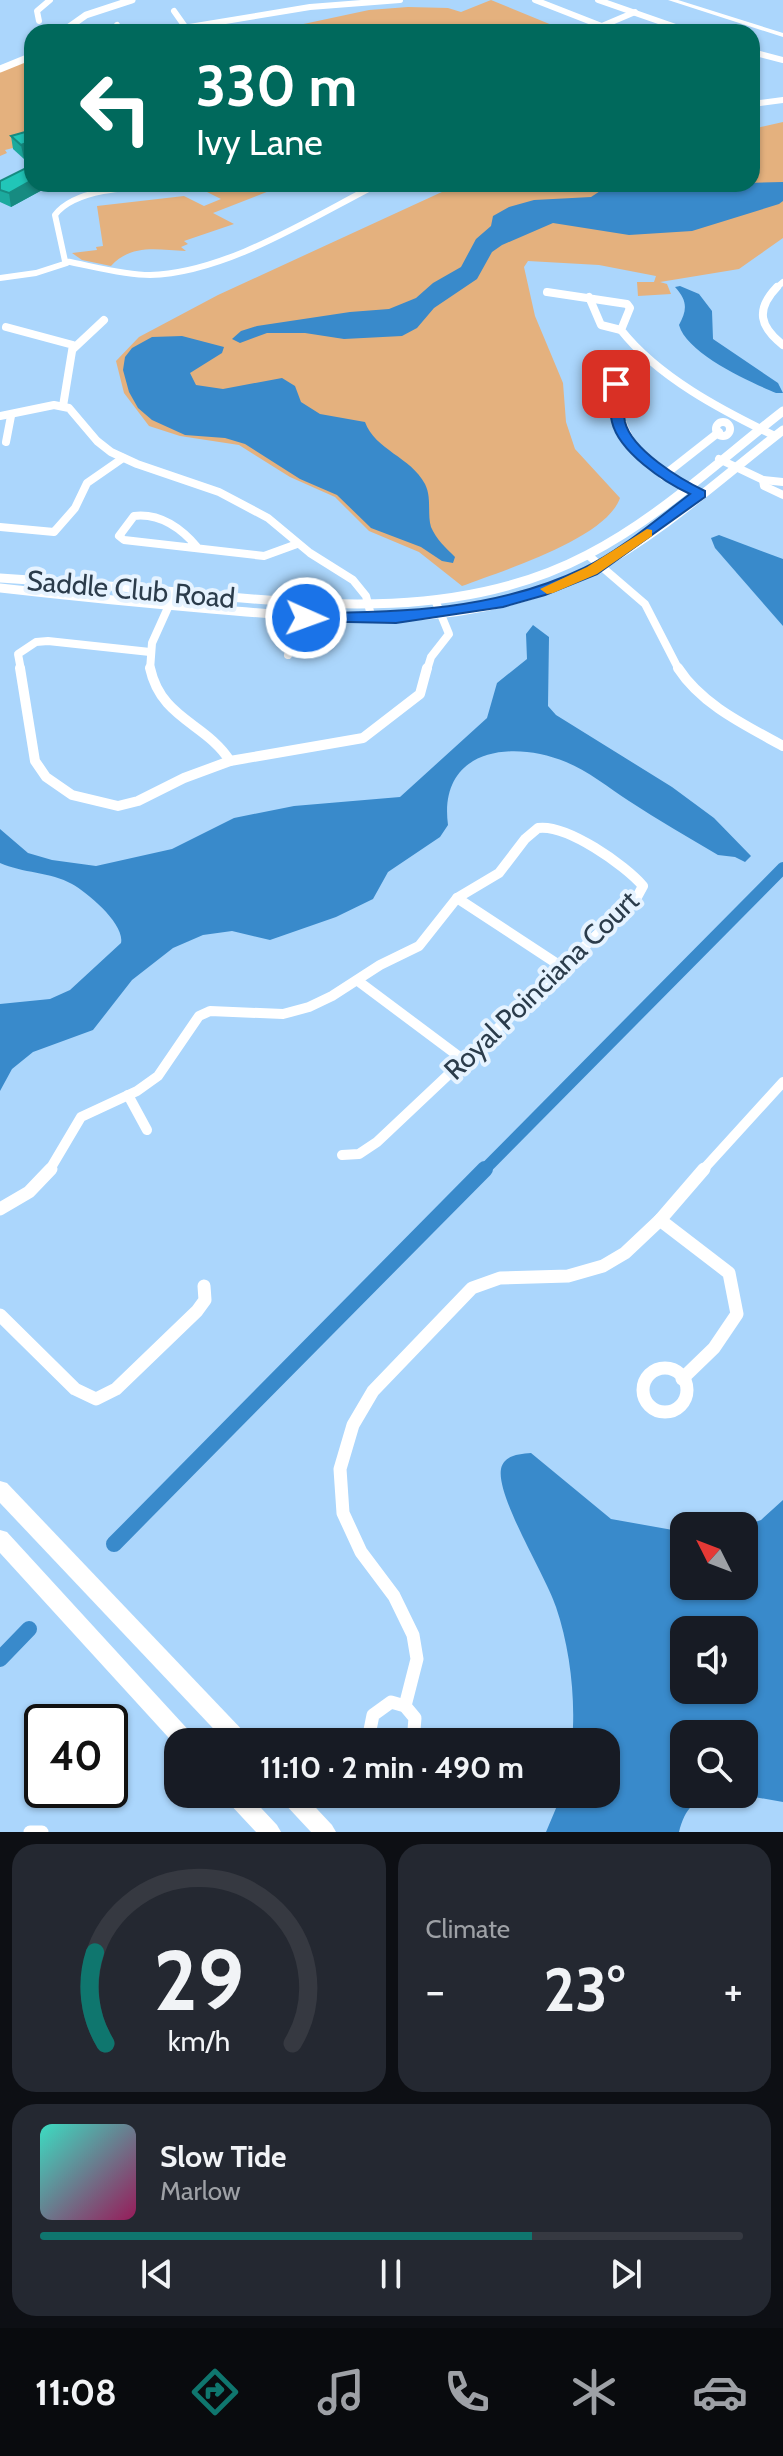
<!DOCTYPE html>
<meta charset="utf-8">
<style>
:root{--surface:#171b24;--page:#242831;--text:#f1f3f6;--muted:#9ea1a6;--line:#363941;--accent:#0f766e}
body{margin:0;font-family:Cabin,sans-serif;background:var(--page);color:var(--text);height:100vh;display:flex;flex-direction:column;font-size:30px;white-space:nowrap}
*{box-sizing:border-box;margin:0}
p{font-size:26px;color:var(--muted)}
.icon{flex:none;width:44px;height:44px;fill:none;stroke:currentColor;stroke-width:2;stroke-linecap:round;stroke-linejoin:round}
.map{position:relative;height:1832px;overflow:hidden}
.drawer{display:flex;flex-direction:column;gap:12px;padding:12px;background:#0d0f14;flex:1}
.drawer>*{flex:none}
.banner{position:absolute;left:24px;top:24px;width:736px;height:168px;border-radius:24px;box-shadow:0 2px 6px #0004;background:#00695c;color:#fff;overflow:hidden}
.needle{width:52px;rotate:312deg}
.buttons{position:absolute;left:670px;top:1512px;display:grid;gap:16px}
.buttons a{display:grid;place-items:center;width:88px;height:88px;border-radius:16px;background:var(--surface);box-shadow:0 2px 6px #0004;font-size:40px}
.speed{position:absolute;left:24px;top:1704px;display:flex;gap:16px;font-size:40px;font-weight:700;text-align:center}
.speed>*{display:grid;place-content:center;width:104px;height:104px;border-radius:50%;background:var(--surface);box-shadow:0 2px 6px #0004;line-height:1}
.speed .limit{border:4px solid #111;border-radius:12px;background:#fff;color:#111}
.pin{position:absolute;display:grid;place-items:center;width:68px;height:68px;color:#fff;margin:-34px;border-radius:16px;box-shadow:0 4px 12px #0006}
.me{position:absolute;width:88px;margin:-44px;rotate:92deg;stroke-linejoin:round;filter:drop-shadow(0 0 6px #0008)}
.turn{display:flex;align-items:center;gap:28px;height:168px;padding:0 40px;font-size:36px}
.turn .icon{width:104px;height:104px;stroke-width:2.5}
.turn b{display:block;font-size:56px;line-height:68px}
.big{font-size:60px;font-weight:700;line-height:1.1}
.drawer .tile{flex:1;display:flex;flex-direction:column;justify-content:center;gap:12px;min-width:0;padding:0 28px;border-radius:24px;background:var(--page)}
.drawer .dial{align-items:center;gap:0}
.dial svg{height:208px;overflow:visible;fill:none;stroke:var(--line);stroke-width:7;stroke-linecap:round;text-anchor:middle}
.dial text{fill:var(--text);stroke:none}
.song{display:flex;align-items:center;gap:24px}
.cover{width:96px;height:96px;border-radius:12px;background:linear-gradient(135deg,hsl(170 70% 55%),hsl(330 70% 35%))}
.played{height:8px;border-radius:4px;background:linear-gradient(90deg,var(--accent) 70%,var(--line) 70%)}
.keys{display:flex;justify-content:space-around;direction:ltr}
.heat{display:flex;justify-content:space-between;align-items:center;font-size:44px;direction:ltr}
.drawer .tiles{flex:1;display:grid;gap:12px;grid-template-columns:1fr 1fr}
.tile:last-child{grid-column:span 2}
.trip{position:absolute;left:164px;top:1728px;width:456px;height:80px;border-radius:24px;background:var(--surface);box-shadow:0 2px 6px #0004;font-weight:700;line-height:80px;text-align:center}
.menu{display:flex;height:128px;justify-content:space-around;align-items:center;background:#090b0e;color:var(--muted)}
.menu .icon{width:56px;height:56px}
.menu .active{color:var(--accent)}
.menu b{font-size:36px;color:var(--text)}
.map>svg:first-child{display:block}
.green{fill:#e4b17e}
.water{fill:#398acb;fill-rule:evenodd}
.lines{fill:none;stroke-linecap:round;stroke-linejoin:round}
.canal-far1{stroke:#398acb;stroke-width:12}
.canal{stroke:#398acb;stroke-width:16}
.minor-far3{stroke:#fff;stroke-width:6}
.minor-far2{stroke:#fff;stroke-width:8}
.minor-far1{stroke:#fff;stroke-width:10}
.minor{stroke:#fff;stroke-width:13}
.tertiary-far1{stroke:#fff;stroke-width:7}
.tertiary{stroke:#fff;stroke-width:9}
.secondary{fill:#fff;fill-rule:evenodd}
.wall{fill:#1caa9e}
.shaded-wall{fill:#178b81}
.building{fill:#21c6b8;stroke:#178b81;stroke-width:2}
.route{fill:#1a73e8;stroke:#114b97;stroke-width:2}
.slow{fill:#f59e0b}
.labels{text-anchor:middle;stroke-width:8;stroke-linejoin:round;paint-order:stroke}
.street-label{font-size:28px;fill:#2b3c4b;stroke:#e6f3ff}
</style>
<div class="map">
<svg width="783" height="1832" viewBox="0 0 783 1832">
<rect width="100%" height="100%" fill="#abd6fc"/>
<g class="green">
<polygon points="491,0 569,32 266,32 369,10 408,7 448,8 461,12"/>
<polygon points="32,58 32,143 5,150 7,153 0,156 0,69"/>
<path d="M783,122V238L739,269L660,282L667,284L671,294L638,296L637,282H654L656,276L599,265L528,261L524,267L535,316L563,383L566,422L575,449L620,498C606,539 501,571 462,586L419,552L369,531L335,497L290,477L239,445L180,436L149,426L124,393L116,361L139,337L218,295L444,191L435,184H752V129Z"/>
<path d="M219,184L241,191L254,184H287L213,213L234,224L184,241L188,244L181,247L186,251C158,250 132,243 111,266L82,260L72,253L97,250L96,247L103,246L97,206L184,196L204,206L221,199L203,190L195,191L194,185Z"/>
</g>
<g class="water">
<polygon points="783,182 783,201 779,204 692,231 629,235 553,223 502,245 492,252 477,279 434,308 417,328 402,336 344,339 305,333 267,333 240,343 232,339 241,331 257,326 350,312 389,309 416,298 433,283 461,267 476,239 491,226 493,216 509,207 534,200 591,197 611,184 674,184 686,189 710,184"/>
<path d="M680,286L699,294L712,311L713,339L778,383L783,393H776C750,382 687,354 679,325C687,310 688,301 675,287Z"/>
<path d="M182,336L224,347L222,353L190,373L196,385L223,389L282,378L295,386L301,402L320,414L365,422C375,450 411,457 425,484C432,498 427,514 431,527C436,539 446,548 455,557L453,563L442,561L421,547L371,528L337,495L300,479L245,444L225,438L185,435L152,420L138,408L129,392L123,370L125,357L132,348L152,337Z"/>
<polygon points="719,535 783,559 783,626 715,548 711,538"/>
<path d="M533,625L549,637L548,706L556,715L672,787L714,818L751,856L745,862L735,857L718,855C688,837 658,820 629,801C609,788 588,771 566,762C510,739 438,750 448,825L440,837L388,872L373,899L336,917L270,940L232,931L203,935L173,948L132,980L93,1030L33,1052L12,1069L0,1091V1004L50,999L70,990L121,943C125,924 88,893 72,884C51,872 22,873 0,863V829L28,853L52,860L96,866L172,849L234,818L294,806L400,797L487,718L497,683L527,659L526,634Z"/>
<path d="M531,1453L611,1519L684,1532V1586H744V1526L761,1520L783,1500V1802L737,1794H744V1734H684V1794H720C695,1798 685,1808 679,1832H546L562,1794H606V1742H572C576,1699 570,1648 556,1607C546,1576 496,1497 501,1469C504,1455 519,1454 531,1453ZM684,1630H744V1690H684Z"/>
</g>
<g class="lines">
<polyline class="canal-far1" points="483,1171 783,868"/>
<g class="canal">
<polyline points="114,1544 485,1169"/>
<polyline points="0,1659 29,1629"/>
</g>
<g class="minor-far3">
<polyline points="535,0 617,32"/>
<polyline points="598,0 690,32"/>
<polyline points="174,11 186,28"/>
<polyline points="39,21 37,11 50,0"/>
<polyline points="117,25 122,32"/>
<polyline points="602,26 635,12"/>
<polyline points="159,32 310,7 400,0"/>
<polyline points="752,52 783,60"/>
<polyline points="752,100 760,103 783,100"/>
<path d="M188,184C151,187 78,184 55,215L65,261C92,266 123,275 150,275C226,273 311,218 378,184"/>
<polyline points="0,278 36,273 67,263"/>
<polyline points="775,289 783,282"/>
</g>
<g class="minor-far2">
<path d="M777,287C755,310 760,327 783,345"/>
<path d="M547,292L627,304L630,308L621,330C658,377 721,410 775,436"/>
<polyline points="589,297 601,325 621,330"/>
<polyline points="6,327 73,345 63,406"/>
<polyline points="73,349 104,320"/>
<polygon points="619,358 629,359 634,366 617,368 613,363"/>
<path d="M620,369C608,436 645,466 700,494"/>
<polyline points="0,416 54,405 69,408 97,441 111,452 137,464 219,492 268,518 310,553 353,580 366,596 372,619"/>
<circle cx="723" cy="429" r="7"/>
<polyline points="6,442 11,416"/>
<polyline points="719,459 763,480 783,482"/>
<polyline points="663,476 719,432"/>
<polyline points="763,480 764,486 783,495"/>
<polyline points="0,527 54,532 75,508 87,483 123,458"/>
<path d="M198,548C182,529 160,513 134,516L119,536L124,540L264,556L297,544"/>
<polyline points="588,555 645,604 679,670"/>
<polyline points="288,655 297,617"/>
<polyline points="21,670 18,654 36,642 48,641 150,652"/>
<polyline points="150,670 152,643 175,592"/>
<polyline points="427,670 431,657 449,634 435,600"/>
</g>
<g class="minor-far1">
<polyline points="20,668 35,761 46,777 72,795 118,806 138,801 184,778 230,761 363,738 420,694 427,668"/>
<path d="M150,668C161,719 206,723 230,761"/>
<path d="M678,668C702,705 745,725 783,746"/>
<polyline points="457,898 562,967"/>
<polyline points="358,981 465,1061"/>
<polyline points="128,1095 147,1130"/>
<path d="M49,1171L81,1117L137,1091L158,1076L199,1016L210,1011L283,1014L309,1007L332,996L380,965L419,946L457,898L499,873L525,839L538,828C567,824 625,865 643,886L637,897L377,1142L359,1154L342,1155"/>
<polyline points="702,1171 783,1082"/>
</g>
<g class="minor">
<polyline points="0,1209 29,1192 51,1169"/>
<polyline points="660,1220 729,1273 737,1314 714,1348 682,1379"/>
<polyline points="0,1315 75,1389 96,1399 116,1389 197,1311 205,1300 204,1286"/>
<circle cx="665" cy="1390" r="22"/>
<polyline points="405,1706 417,1659 413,1635 394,1596 361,1552 343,1513 340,1469 353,1425 373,1391 472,1288 500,1278 568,1276 603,1266 625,1253 660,1220 704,1169"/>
<polyline points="374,1742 370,1730 373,1715 391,1702 405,1706 415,1718 413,1742"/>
<polyline points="30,1832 42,1832"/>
</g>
<g class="tertiary-far1">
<polyline points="62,32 86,15 132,0"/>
<polyline points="0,69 32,56"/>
</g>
<g class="tertiary">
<path d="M0,578C63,582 125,587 188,593C322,606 463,620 587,555C659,518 720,460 783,411"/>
<path d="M0,588C70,596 141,603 211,609C339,620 475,631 592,570C662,533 721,478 783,430"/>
</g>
<g class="secondary">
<polygon points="668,0 678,0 783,33 783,37"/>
<polygon points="0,1481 7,1483 247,1735 250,1742 226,1742 0,1503"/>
<polygon points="0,1530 7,1532 193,1735 196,1742 178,1742 178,1748 0,1553"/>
<polygon points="224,1794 248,1794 277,1825 281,1832 256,1832 227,1801"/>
<polygon points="279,1794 303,1794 332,1825 336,1832 311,1832 282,1801"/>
</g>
</g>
<g class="wall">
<polygon points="32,130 24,159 13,149 11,136"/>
<polygon points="0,181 58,186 44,189 11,207 0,202"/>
</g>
<g class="shaded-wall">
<polygon points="32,141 32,155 24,159 21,145"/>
<polygon points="32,180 32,184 58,184 58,186 44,189 11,207 9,193"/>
</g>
<g class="building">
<polygon points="32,130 32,141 21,145 11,136"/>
<polygon points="32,165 32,180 9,193 0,190 0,181"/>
</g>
<path class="route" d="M616,380L622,384C623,396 623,410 625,422C632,450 680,479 705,491V497L597,574L545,595L503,607L396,623L301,621V614L306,613C401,613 497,610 584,568C620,551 658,518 690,494C664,482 619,452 612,422C609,410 610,396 609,384Z"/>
<polygon class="slow" points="647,529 652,530 652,536 597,574 553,593 547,594 540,589 587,567"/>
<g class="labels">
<g class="street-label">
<text transform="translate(131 589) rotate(5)" y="10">Saddle Club Road</text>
<text transform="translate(541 985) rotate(-44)" y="10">Royal Poinciana Court</text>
</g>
</g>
</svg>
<div class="buttons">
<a><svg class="needle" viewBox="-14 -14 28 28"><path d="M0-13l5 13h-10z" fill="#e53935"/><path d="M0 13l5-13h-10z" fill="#9ea1a6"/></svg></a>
<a><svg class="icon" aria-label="sound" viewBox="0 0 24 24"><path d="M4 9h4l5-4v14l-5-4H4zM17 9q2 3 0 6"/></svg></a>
<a><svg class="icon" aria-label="search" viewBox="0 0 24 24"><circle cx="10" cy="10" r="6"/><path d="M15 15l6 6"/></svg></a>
</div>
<div class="speed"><div class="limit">40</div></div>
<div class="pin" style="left:616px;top:384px;background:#d93025"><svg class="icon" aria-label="arrive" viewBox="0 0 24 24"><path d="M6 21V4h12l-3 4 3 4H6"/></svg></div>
<svg class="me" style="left:306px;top:618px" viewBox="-20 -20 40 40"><circle r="17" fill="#1a73e8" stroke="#fff" stroke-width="3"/><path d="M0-11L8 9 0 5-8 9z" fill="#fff"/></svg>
<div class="trip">11:10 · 2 min · 490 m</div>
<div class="banner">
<div class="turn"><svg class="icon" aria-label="left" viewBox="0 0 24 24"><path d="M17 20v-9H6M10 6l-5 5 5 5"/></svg><div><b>330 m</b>Ivy Lane</div></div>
</div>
</div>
<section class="drawer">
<div class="tiles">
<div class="tile dial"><svg viewBox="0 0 100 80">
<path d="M14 69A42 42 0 1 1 86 69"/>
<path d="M14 69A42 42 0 0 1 10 34" stroke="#0f766e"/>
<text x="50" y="56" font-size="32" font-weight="700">29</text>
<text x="50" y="72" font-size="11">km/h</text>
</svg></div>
<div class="tile"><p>Climate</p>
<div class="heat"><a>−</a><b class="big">23°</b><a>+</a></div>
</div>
<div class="tile">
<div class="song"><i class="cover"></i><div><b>Slow Tide</b><p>Marlow</p></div></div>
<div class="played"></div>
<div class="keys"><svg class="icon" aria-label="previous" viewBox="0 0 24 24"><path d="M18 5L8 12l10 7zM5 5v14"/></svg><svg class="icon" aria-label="pause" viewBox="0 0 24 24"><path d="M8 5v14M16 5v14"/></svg><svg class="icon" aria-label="next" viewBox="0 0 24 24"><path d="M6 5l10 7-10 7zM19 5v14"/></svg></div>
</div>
</div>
</section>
<nav class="menu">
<b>11:08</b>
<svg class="icon active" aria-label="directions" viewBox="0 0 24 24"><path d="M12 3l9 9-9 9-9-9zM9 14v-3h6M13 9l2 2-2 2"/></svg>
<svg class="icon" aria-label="music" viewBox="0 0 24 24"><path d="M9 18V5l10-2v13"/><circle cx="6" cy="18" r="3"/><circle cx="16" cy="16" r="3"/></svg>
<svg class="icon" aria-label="phone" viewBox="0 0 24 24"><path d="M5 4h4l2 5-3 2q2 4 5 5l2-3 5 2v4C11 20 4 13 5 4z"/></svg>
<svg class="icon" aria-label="climate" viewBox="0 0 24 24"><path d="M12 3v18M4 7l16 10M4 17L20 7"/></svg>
<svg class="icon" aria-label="car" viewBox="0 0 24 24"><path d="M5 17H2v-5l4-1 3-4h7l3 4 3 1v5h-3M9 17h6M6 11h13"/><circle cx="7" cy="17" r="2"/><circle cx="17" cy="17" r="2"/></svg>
</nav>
